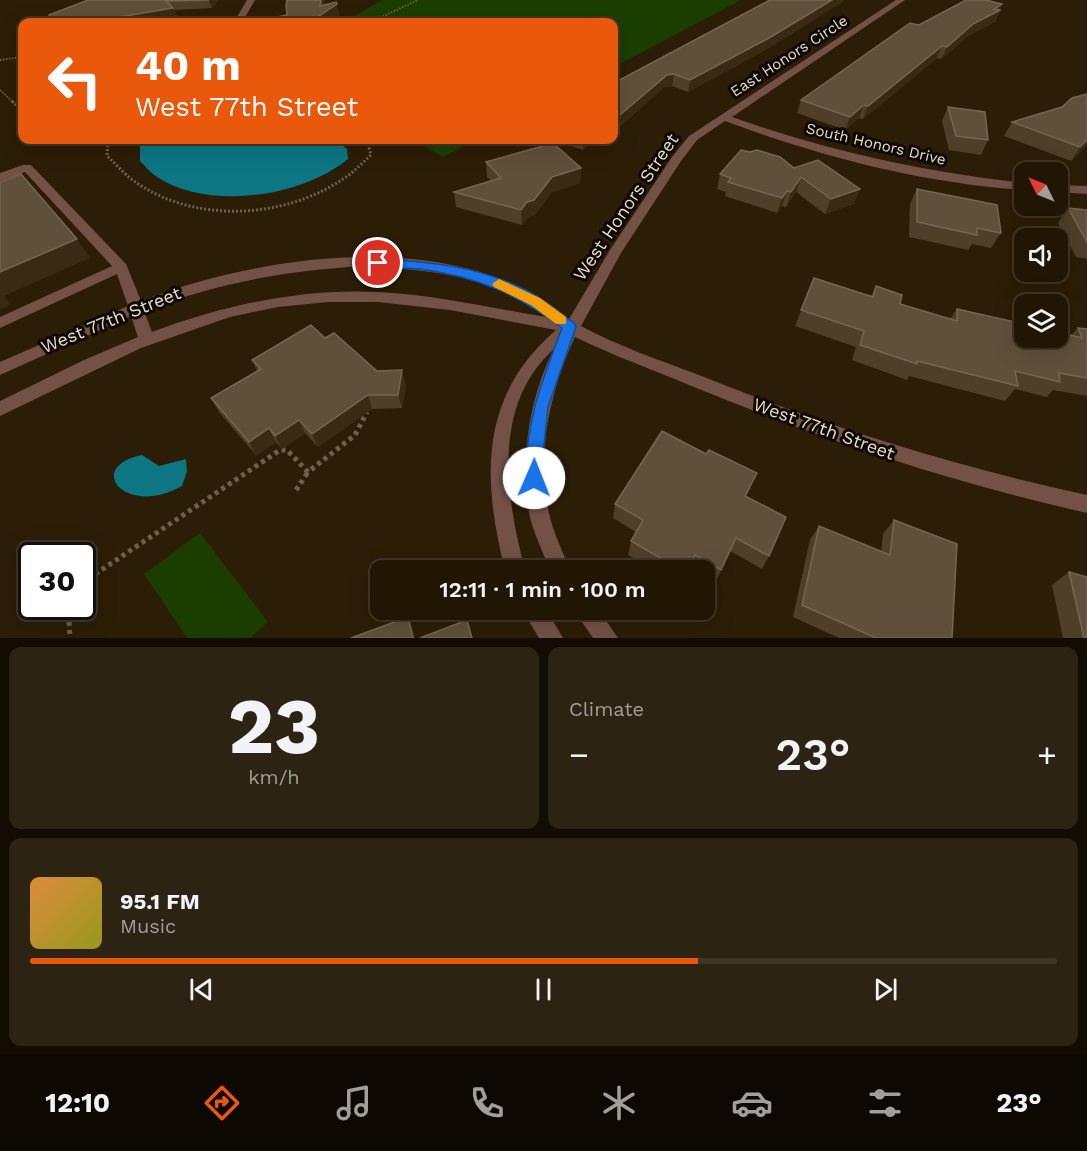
<!DOCTYPE html>
<meta charset="utf-8">
<style>
:root{--surface:#211604;--page:#2d2313;--text:#f1f3f6;--muted:#a29f9a;--line:#3e3526;--accent:#ea580c}
body{margin:0;font-family:"Work Sans",sans-serif;background:var(--page);color:var(--text);height:100vh;display:flex;flex-direction:column;font-size:22px;white-space:nowrap}
*{box-sizing:border-box;margin:0}
p{font-size:20px;color:var(--muted)}
.icon{flex:none;width:33px;height:33px;fill:none;stroke:currentColor;stroke-width:2;stroke-linecap:round;stroke-linejoin:round}
.map{position:relative;height:638px;overflow:hidden}
.details{display:flex;flex-direction:column;gap:9px;padding:9px;background:#120c02;flex:1}
.details>*{flex:none}
.guide{position:absolute;left:18px;top:18px;width:600px;height:126px;border-radius:12px;box-shadow:0 6px 24px #0002,0 0 0 2px var(--line);background:#ea580c;color:#fff;overflow:hidden}
.needle{width:39px;rotate:313deg}
.buttons{position:absolute;left:1014px;top:162px;display:grid;gap:12px}
.buttons a{display:grid;place-items:center;width:54px;height:54px;border-radius:12px;background:var(--surface);box-shadow:0 6px 24px #0002,0 0 0 2px var(--line);font-size:30px}
.speed{position:absolute;left:18px;top:542px;display:flex;gap:12px;font-size:30px;font-weight:700;text-align:center}
.speed>*{display:grid;place-content:center;width:78px;height:78px;border-radius:50%;background:var(--surface);box-shadow:0 6px 24px #0002,0 0 0 2px var(--line);line-height:1}
.speed .limit{border:3px solid #111;border-radius:9px;background:#fff;color:#111}
.pin{position:absolute;display:grid;place-items:center;width:51px;height:51px;color:#fff;margin:-26px;border:3px solid #fff;border-radius:50%;box-shadow:0 2px 6px #0007}
.me{position:absolute;width:66px;margin:-33px;rotate:1deg;stroke-linejoin:round;filter:drop-shadow(0 0 4px #0008)}
.turn{display:flex;align-items:center;gap:21px;height:126px;padding:0 18px;font-size:27px}
.turn .icon{width:78px;height:78px;stroke-width:2.5}
.turn b{display:block;font-size:42px;line-height:51px}
.big{font-size:45px;font-weight:600;line-height:1.1}
.details .card{flex:1;display:flex;flex-direction:column;justify-content:center;gap:9px;min-width:0;padding:0 21px;border-radius:12px;background:var(--page)}
.details .dial{align-items:center;gap:0}
.dial b{font-size:78px;line-height:1}
.song{display:flex;align-items:center;gap:18px}
.cover{width:72px;height:72px;border-radius:9px;background:linear-gradient(135deg,hsl(30 70% 55%),hsl(60 70% 35%))}
.played{height:6px;border-radius:3px;background:linear-gradient(90deg,var(--accent) 65%,var(--line) 65%)}
.keys{display:flex;justify-content:space-around;direction:ltr}
.heat{display:flex;justify-content:space-between;align-items:center;font-size:33px;direction:ltr}
.details .tiles{flex:1;display:grid;gap:9px;grid-template-columns:1fr 1fr}
.card:last-child{grid-column:span 2}
.trip{position:absolute;left:370px;top:560px;width:345px;height:60px;border-radius:12px;background:var(--surface);box-shadow:0 6px 24px #0002,0 0 0 2px var(--line);font-weight:600;line-height:60px;text-align:center}
.menu{display:flex;height:96px;justify-content:space-around;align-items:center;background:#0d0902;color:var(--muted)}
.menu .icon{width:42px;height:42px}
.menu .current{color:var(--accent)}
.menu b{font-size:27px;color:var(--text)}
.map>svg:first-child{display:block}
.green{fill:#1b3e00}
.water{fill:#0c7683}
.lines{fill:none;stroke-linecap:round;stroke-linejoin:round}
.path-far2{stroke:#6d604c;stroke-width:2;stroke-dasharray:1.5 1.5;stroke-linecap:butt}
.path-far1{stroke:#6d604c;stroke-width:3;stroke-dasharray:2 2;stroke-linecap:butt}
.path{stroke:#6d604c;stroke-width:5;stroke-dasharray:4 4;stroke-linecap:butt}
.minor{fill:#735147;fill-rule:evenodd}
.wall{fill:#4f3f29}
.shaded-wall{fill:#3a2a14}
.building{fill:#60503b;stroke:#756652;stroke-width:1.5}
.route{fill:#1a73e8;stroke:#114b97;stroke-width:1.5}
.slow{fill:#f59e0b}
.labels{text-anchor:middle;stroke-width:6;stroke-linejoin:round;paint-order:stroke}
.far-street-label{font-size:15px;fill:#e7ddcf;stroke:#0f0802}
.street-label{font-size:18px;fill:#e7ddcf;stroke:#0f0802}
</style>
<div class="map">
<svg width="1087" height="638" viewBox="0 0 1087 638">
<rect width="100%" height="100%" fill="#2c1d06"/>
<g class="green">
<polygon points="383,0 741,0 614,67 614,22 353,22 356,15"/>
<polygon points="413,140 476,140 443,157"/>
<polygon points="200,533 268,622 250,638 187,638 144,574"/>
</g>
<g class="water">
<path d="M140,140H336L347,149L348,159C302,197 209,211 157,177C151,173 145,166 140,161Z"/>
<path d="M142,455L159,466L186,459L187,471L182,486C125,518 84,467 142,455Z"/>
</g>
<g class="lines">
<g class="path-far2">
<polyline points="380,22 384,16 418,0"/>
<polyline points="0,60 22,57"/>
<polyline points="0,90 14,103"/>
</g>
<g class="path-far1">
<polyline points="12,101 22,111"/>
<polyline points="73,140 109,140"/>
<path d="M108,141L107,156C116,164 124,174 134,181C194,224 284,219 343,179C353,173 362,163 371,155L367,140"/>
</g>
<g class="path">
<polyline points="296,490 308,472"/>
<polyline points="82,583 280,450 287,450 308,472 355,435 367,412"/>
<polyline points="68,606 70,638"/>
</g>
<g class="minor">
<polygon points="247,0 255,0 243,21 229,22 237,17"/>
<path d="M896,0H905L732,117C827,151 924,172 1024,183V190C922,183 821,157 725,121L697,140L681,161L621,253L581,326C618,346 659,360 699,375C825,426 954,466 1087,495V513C950,482 818,438 689,385C651,369 612,355 575,337C550,391 536,454 549,513C553,532 563,552 570,570H550C543,552 533,532 529,513C520,459 529,398 554,349C491,405 506,498 525,570H505C482,478 479,396 556,330L450,310L378,302H328L278,307L230,317L141,348L0,416V401L84,360L138,337L131,316L0,375V362L128,306L117,274L0,328V317L112,266L25,172L0,181V173L23,165H31L126,264L141,301C251,259 404,235 515,285C535,294 551,307 569,319L610,250L672,157L689,136ZM365,266C429,270 494,275 546,317C491,308 435,295 379,292C301,288 225,305 152,332L144,311C216,283 289,270 365,266Z"/>
<polygon points="1058,185 1087,186 1087,194 1058,192"/>
<polygon points="522,609 546,609 563,638 539,638"/>
<polygon points="573,609 598,609 618,638 593,638"/>
</g>
</g>
<g class="wall">
<polygon points="88,0 219,0 212,8 174,10 177,16"/>
<polygon points="844,1 767,49 688,92 672,86 665,87 614,83"/>
<polygon points="999,10 1000,10 995,22 968,36 941,59 937,58 863,119 859,118 845,130 797,113 801,100 919,25"/>
<polygon points="1087,94 1087,145 1071,161 1004,136 1012,122 1062,107"/>
<polygon points="948,107 988,140 981,155 949,150 942,121"/>
<polygon points="552,140 595,140 583,150"/>
<polygon points="750,152 860,189 854,204 825,214 796,192 786,207 782,206 777,213 725,196 726,192 717,189 720,174"/>
<polygon points="486,162 581,168 580,183 552,192 535,215 528,217 522,225 456,207 454,192 491,181 487,177"/>
<polygon points="917,189 1001,233 991,248 972,244 968,250 909,237 910,204"/>
<polygon points="1068,208 1087,210 1087,259 1076,257 1058,223"/>
<polygon points="814,278 871,296 876,286 900,304 950,319 957,309 1071,335 1078,328 1087,329 1087,396 1053,390 1047,397 1015,389 1005,401 909,376 907,380 852,360 856,347 795,326"/>
<polygon points="325,338 377,371 406,384 402,408 372,409 318,447 305,433 282,449 276,442 256,455 219,412 211,398 257,371 252,360"/>
<polygon points="751,488 746,496 769,556 762,569 730,551 715,583 705,577 705,570 693,570 690,568 689,570 654,570 628,555 631,541 636,532 613,518 615,504"/>
<polygon points="894,520 952,638 839,638 793,617 810,540 819,526 881,552 883,534"/>
<polygon points="1069,572 1087,638 1063,638 1052,585"/>
</g>
<g class="shaded-wall">
<polygon points="209,0 219,0 212,8"/>
<polygon points="321,0 325,0 323,14 337,4 340,15 329,22 310,22"/>
<polygon points="832,0 844,0 844,1 767,49 688,92 690,80"/>
<polygon points="1002,4 995,22 968,36 941,59 947,47 973,24 994,9"/>
<polygon points="173,8 177,16 142,22 61,22 95,17"/>
<polygon points="942,46 937,58 863,119 868,106"/>
<polygon points="674,74 672,86 665,87 614,132 614,120 667,75"/>
<polygon points="864,105 859,118 845,130 850,117"/>
<polygon points="583,140 595,140 583,150"/>
<polygon points="1087,140 1087,145 1071,161 1080,147"/>
<polygon points="581,168 580,183 552,192 535,215 528,217 522,225 521,210 527,202 552,177"/>
<polygon points="801,177 796,192 786,207 791,192"/>
<polygon points="860,189 854,204 825,214 831,199"/>
<polygon points="787,191 782,206 777,213 782,198"/>
<polygon points="77,239 90,258 4,296 10,305 0,310 0,272"/>
<polygon points="402,370 406,384 402,408 398,395"/>
<polygon points="368,395 372,409 318,447 312,434"/>
<polygon points="299,420 305,433 282,449 275,436"/>
<polygon points="269,428 276,442 256,455 249,442"/>
<polygon points="408,617 413,629 415,638 413,638"/>
</g>
<g class="building">
<polygon points="88,0 209,0 166,1 173,8 97,21 95,17 61,22 51,22 49,15"/>
<polygon points="287,0 321,0 320,6 336,2 337,4 310,22 264,22 268,19 287,15 286,5"/>
<polygon points="770,0 832,0 769,38 690,80 674,74 667,75 614,120 614,83"/>
<polygon points="966,0 986,0 1002,4 994,9 1000,10 973,24 947,47 942,46 868,106 864,105 850,117 801,100 910,23 919,25"/>
<polygon points="1087,94 1087,140 1080,147 1012,122 1062,107 1072,98"/>
<polygon points="948,107 985,112 988,140 956,136"/>
<polygon points="553,143 581,168 552,177 534,200 527,202 521,210 454,192 501,178 486,162"/>
<polygon points="741,150 750,152 757,150 780,157 794,168 818,160 860,189 831,199 801,177 791,192 787,191 782,198 728,182 731,178 720,174"/>
<polygon points="21,174 77,239 0,272 0,182"/>
<polygon points="917,189 997,205 1001,233 977,228 977,235 917,222"/>
<polygon points="1068,208 1087,210 1087,242"/>
<polygon points="814,278 873,297 876,286 902,295 900,304 957,321 957,309 1024,324 1024,338 1058,338 1058,332 1082,338 1078,328 1087,329 1087,378 1059,373 1060,382 1015,371 1018,386 917,361 917,364 860,345 864,331 801,310"/>
<polygon points="311,325 325,338 334,333 377,371 402,370 398,395 368,395 312,434 299,420 275,436 269,428 249,442 211,398 261,369 252,360"/>
<polygon points="662,431 706,454 709,450 757,473 745,496 786,517 769,556 736,538 721,570 695,555 687,570 681,570 631,541 643,520 615,504"/>
<polygon points="894,520 957,544 952,638 876,638 802,605 819,526 890,555"/>
<polygon points="1069,572 1087,577 1087,638 1084,638"/>
<polygon points="408,617 413,638 351,638"/>
<polygon points="467,620 472,638 420,638"/>
</g>
<path class="route" d="M378,259C424,261 473,266 515,285C537,294 555,309 574,323L576,327L548,407L540,483L534,485L528,483L525,478C527,417 541,384 562,328C517,294 476,276 419,269C404,267 388,270 373,266L371,263Z"/>
<polygon class="slow" points="499,279 540,298 566,317 566,324 556,324 531,305 494,287 492,284"/>
<g class="labels">
<g class="far-street-label">
<text transform="translate(789 56) rotate(-33)" y="5">East Honors Circle</text>
<text transform="translate(876 144) rotate(13)" y="5">South Honors Drive</text>
</g>
<g class="street-label">
<text transform="translate(626 207) rotate(-56)" y="6">West Honors Street</text>
<text transform="translate(111 320) rotate(-22)" y="6">West 77th Street</text>
<text transform="translate(824 429) rotate(20)" y="6">West 77th Street</text>
</g>
</g>
</svg>
<div class="buttons">
<a><svg class="needle" viewBox="-14 -14 28 28"><path d="M0-13l5 13h-10z" fill="#e53935"/><path d="M0 13l5-13h-10z" fill="#a29f9a"/></svg></a>
<a><svg class="icon" aria-label="sound" viewBox="0 0 24 24"><path d="M4 9h4l5-4v14l-5-4H4zM17 9q2 3 0 6"/></svg></a>
<a><svg class="icon" aria-label="layers" viewBox="0 0 24 24"><path d="M12 4l9 5-9 5-9-5zM3 14l9 5 9-5"/></svg></a>
</div>
<div class="speed"><div class="limit">30</div></div>
<div class="pin" style="left:378px;top:263px;background:#d93025"><svg class="icon" aria-label="arrive" viewBox="0 0 24 24"><path d="M6 21V4h12l-3 4 3 4H6"/></svg></div>
<svg class="me" style="left:534px;top:478px" viewBox="-20 -20 40 40"><circle r="19" fill="#fff"/><path d="M0-13L10 11 0 6-10 11z" fill="#1a73e8"/></svg>
<div class="trip">12:11 · 1 min · 100 m</div>
<div class="guide">
<div class="turn"><svg class="icon" aria-label="left" viewBox="0 0 24 24"><path d="M17 20v-9H6M10 6l-5 5 5 5"/></svg><div><b>40 m</b>West 77th Street</div></div>
</div>
</div>
<section class="details">
<div class="tiles">
<div class="card dial"><b>23</b><p>km/h</p></div>
<div class="card"><p>Climate</p>
<div class="heat"><a>−</a><b class="big">23°</b><a>+</a></div>
</div>
<div class="card">
<div class="song"><i class="cover"></i><div><b>95.1 FM</b><p>Music</p></div></div>
<div class="played"></div>
<div class="keys"><svg class="icon" aria-label="previous" viewBox="0 0 24 24"><path d="M18 5L8 12l10 7zM5 5v14"/></svg><svg class="icon" aria-label="pause" viewBox="0 0 24 24"><path d="M8 5v14M16 5v14"/></svg><svg class="icon" aria-label="next" viewBox="0 0 24 24"><path d="M6 5l10 7-10 7zM19 5v14"/></svg></div>
</div>
</div>
</section>
<nav class="menu">
<b>12:10</b>
<svg class="icon current" aria-label="directions" viewBox="0 0 24 24"><path d="M12 3l9 9-9 9-9-9zM9 14v-3h6M13 9l2 2-2 2"/></svg>
<svg class="icon" aria-label="music" viewBox="0 0 24 24"><path d="M9 18V5l10-2v13"/><circle cx="6" cy="18" r="3"/><circle cx="16" cy="16" r="3"/></svg>
<svg class="icon" aria-label="phone" viewBox="0 0 24 24"><path d="M5 4h4l2 5-3 2q2 4 5 5l2-3 5 2v4C11 20 4 13 5 4z"/></svg>
<svg class="icon" aria-label="climate" viewBox="0 0 24 24"><path d="M12 3v18M4 7l16 10M4 17L20 7"/></svg>
<svg class="icon" aria-label="car" viewBox="0 0 24 24"><path d="M5 17H2v-5l4-1 3-4h7l3 4 3 1v5h-3M9 17h6M6 11h13"/><circle cx="7" cy="17" r="2"/><circle cx="17" cy="17" r="2"/></svg>
<svg class="icon" aria-label="filters" viewBox="0 0 24 24"><path d="M4 7h16M4 17h16"/><circle cx="9" cy="7" r="2"/><circle cx="15" cy="17" r="2"/></svg>
<b>23°</b>
</nav>
